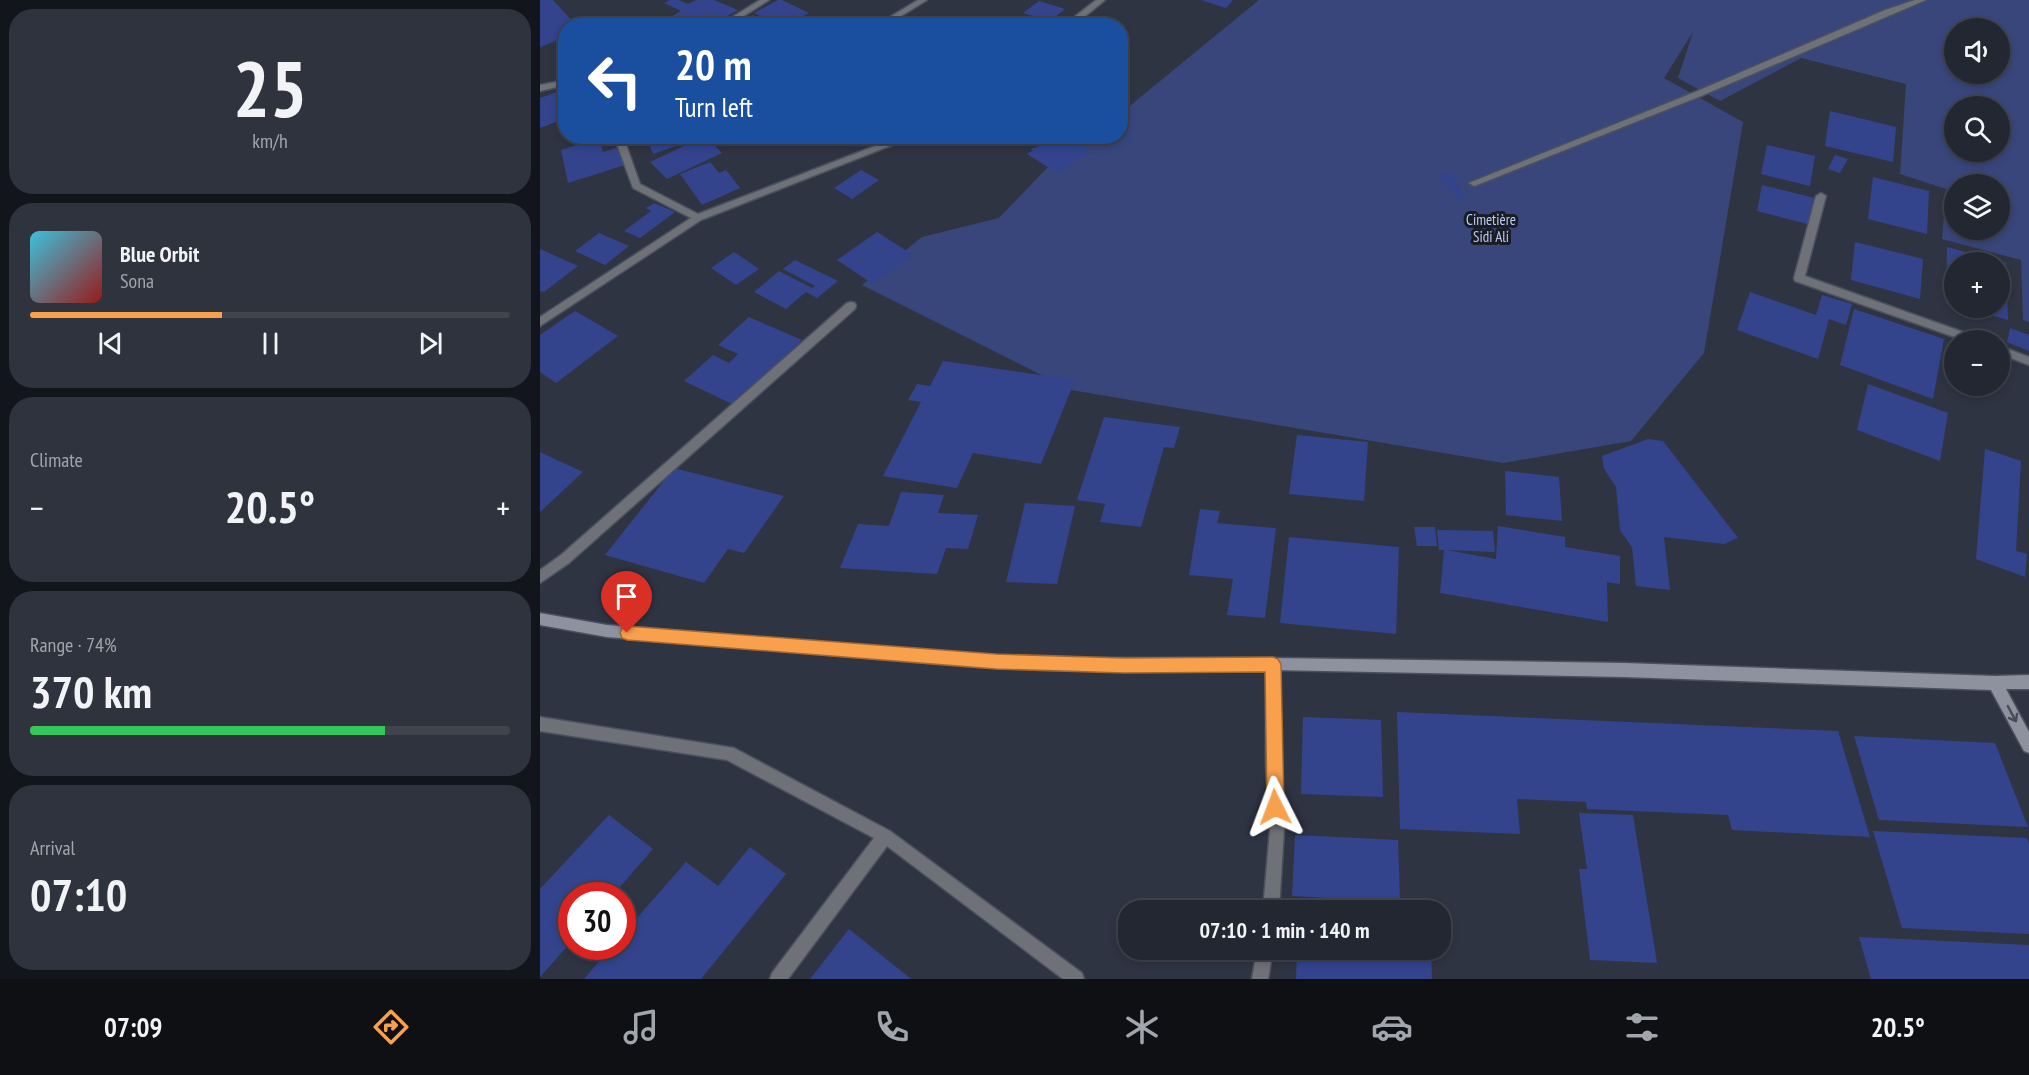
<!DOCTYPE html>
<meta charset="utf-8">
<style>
:root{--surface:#232732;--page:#2f333e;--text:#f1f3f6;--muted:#a3a5ac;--line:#40444d;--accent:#f9a04d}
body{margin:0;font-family:"PT Sans Narrow",sans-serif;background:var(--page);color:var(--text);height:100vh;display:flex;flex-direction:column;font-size:22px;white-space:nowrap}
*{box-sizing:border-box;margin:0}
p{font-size:20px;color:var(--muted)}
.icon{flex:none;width:33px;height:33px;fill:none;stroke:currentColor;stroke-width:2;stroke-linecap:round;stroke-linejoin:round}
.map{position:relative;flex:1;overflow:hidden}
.sheet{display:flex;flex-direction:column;gap:9px;padding:9px;background:#13151c;width:540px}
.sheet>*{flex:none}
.top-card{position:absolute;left:18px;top:18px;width:570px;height:126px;border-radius:24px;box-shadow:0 3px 9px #0003,0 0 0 2px var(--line);background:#1a4fa0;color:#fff;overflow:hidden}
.controls{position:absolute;left:1404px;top:18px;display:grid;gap:12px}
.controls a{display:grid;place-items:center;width:66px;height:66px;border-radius:50%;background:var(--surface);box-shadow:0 3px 9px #0003,0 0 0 2px var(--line);font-size:30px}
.speed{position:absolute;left:18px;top:882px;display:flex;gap:12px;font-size:30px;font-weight:700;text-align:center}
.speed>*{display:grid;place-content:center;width:78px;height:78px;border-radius:50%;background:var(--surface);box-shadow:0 3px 9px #0003,0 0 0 2px var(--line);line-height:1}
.speed .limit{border:9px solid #d22;background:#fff;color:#111}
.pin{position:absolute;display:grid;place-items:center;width:51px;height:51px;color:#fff;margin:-62px -26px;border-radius:50% 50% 50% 0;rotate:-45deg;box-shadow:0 0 6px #0007}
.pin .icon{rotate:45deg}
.me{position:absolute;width:66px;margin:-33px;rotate:357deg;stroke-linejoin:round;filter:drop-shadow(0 0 4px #0008)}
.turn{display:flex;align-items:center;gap:21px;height:126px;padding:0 18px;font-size:27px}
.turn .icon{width:78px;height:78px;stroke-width:2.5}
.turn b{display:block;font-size:42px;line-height:51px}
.big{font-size:45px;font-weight:600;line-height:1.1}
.sheet .tile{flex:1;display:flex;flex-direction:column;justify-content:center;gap:9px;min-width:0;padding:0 21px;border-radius:24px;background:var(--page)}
.sheet .dial{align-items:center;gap:0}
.dial b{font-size:78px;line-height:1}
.song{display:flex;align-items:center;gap:18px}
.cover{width:72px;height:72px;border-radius:9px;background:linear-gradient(135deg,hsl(190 70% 55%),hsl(0 70% 35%))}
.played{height:6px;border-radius:3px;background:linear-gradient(90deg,var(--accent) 40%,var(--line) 40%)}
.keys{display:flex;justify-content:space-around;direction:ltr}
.heat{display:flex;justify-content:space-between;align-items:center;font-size:33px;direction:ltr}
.charge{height:9px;border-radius:4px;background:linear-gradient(90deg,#34c759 74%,var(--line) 0)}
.trip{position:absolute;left:578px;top:900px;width:333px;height:60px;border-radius:24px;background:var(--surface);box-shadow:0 3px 9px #0003,0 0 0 2px var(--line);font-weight:600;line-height:60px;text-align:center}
.menu{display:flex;height:96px;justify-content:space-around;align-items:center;background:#0e1014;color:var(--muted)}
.menu .icon{width:42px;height:42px}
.menu .on{color:var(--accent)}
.menu b{font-size:27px;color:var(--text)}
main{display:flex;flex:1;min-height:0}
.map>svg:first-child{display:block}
.green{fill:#38467b;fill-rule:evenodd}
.building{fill:#33448d}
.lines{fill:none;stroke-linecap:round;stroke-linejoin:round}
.lane-casing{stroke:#4b505e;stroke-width:3}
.street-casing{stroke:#4b505e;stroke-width:3}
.secondary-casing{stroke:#4b505e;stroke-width:3}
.lane{fill:#6e7178;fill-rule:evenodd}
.street{fill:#6e7178;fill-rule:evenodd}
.secondary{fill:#8e929e;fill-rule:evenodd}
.oneway{stroke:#484b54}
.route{fill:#f9a04d;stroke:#a26832;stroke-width:1.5}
.labels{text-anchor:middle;stroke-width:6;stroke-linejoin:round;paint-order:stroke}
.park-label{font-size:15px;fill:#bdcbf5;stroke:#1a1c23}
</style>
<main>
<section class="sheet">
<div class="tile dial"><b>25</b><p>km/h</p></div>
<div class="tile">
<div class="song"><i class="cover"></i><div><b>Blue Orbit</b><p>Sona</p></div></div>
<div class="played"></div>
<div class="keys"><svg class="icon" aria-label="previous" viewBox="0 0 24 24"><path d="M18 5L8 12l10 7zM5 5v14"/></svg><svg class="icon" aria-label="pause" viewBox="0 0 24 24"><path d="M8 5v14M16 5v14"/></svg><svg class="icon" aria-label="next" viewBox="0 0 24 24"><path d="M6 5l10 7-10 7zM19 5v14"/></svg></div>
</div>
<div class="tile"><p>Climate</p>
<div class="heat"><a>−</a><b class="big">20.5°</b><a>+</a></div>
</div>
<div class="tile"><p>Range · 74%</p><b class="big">370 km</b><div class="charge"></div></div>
<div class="tile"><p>Arrival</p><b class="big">07:10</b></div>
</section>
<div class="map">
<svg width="1489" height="979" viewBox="0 0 1489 979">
<rect width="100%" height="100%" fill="#2f3443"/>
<path class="green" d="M719,0H1489V322L1483,320L1481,260L1402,239L1406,189L1360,174L1366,84L1261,58L1180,101L1138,78L1153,32L1124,78L1203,122L1164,353L1091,441L963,463L531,390L322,285L382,237L459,218L509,166L491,149L521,137L580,136L581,113ZM1414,28H1460V74H1414ZM1414,106H1460V152H1414ZM1414,184H1460V230H1414Z"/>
<g class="building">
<polygon points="0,0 13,0 33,22 38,20 43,26 26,26 26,37 0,47"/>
<polygon points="130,0 139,0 148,4 156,0 174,0 198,10 172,25 115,26 141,11 124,3"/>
<polygon points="238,0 242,0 269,13 246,26 240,26 214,13"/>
<polygon points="661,0 693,0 686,8"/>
<polygon points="499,1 525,9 510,21 483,13"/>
<polygon points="213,15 236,26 193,26"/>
<polygon points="26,89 26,118 0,128 0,98"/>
<polygon points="1290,111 1356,127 1353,162 1285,146"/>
<polygon points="65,136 74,136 78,141 67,145 61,138"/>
<polygon points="127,136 148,136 150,141 113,154 109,143"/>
<polygon points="165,136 182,153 127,179 110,162"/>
<polygon points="515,136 525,136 550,152 517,173 487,154"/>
<polygon points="59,138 63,152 79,147 85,165 28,183 21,150"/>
<polygon points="1227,145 1275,156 1270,186 1221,174"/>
<polygon points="1295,155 1308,159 1300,173 1288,169"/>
<polygon points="170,162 179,173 186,170 200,188 162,205 140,174"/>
<polygon points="321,170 339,180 312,199 294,188"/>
<polygon points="912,173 917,182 904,184 899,175"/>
<polygon points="1333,177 1389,191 1387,234 1328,219"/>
<polygon points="915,183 927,199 919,201 907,185"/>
<polygon points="1222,185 1275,198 1271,225 1217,211"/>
<polygon points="114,203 135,212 100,238 84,231 111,211 106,208"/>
<polygon points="337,232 373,255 333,284 297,260"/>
<polygon points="59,233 89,246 65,265 35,251"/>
<polygon points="1315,242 1383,259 1380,299 1311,280"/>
<polygon points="1407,247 1466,263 1468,320 1425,308 1460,308 1460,262 1414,262 1414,305 1406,303"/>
<polygon points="0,249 38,266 4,292 0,291"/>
<polygon points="194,252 219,269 196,285 171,268"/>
<polygon points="255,260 298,281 277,298 266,292 246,309 214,292 239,271 272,288 275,286 243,269"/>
<polygon points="1210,292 1276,315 1282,295 1312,304 1306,325 1289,319 1278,359 1197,330"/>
<polygon points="1314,309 1404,339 1393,399 1300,365"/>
<polygon points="35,311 78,336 16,383 0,372 0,335"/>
<polygon points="209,317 262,340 194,405 144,381 173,355 189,363 198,354 178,345"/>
<polygon points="1470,328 1489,335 1489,351 1467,342"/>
<polygon points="403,361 535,380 501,464 433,453 417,488 343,476 381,402 368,400 377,384 390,386"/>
<polygon points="1328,384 1408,413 1400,461 1317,430"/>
<polygon points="564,417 640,427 634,448 624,447 601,527 560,522 565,504 537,500"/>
<polygon points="757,435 828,442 824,501 749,494"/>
<polygon points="1108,439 1123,441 1198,538 1184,544 1124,537 1130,590 1096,586 1092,547 1080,530 1076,487 1064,469 1062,456"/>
<polygon points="1445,449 1481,461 1476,551 1487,554 1485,577 1436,559"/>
<polygon points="0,452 43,472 0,512"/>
<polygon points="134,468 244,496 204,553 188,549 164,583 65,555"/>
<polygon points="965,471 1019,477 1022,521 966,515"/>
<polygon points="361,492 404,495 398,513 438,515 428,549 406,548 397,574 300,568 318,524 349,526"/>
<polygon points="485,503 535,506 517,584 466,582"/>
<polygon points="660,509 680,511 677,523 736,528 725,618 687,615 693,579 649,575"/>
<polygon points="958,526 1025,537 1025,547 1080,556 1080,584 1067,582 1068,622 900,593 904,550 899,550 897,530 953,531 955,552 906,550 956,559"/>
<polygon points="874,527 895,527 897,546 877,546"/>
<polygon points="749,537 859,547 856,634 740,623"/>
<polygon points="857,712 1298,731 1330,837 1192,830 1188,815 1047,809 1046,802 977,799 980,834 860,829"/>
<polygon points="763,717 841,720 843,797 761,794"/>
<polygon points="1314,736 1455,743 1488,827 1339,820"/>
<polygon points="1039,813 1093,815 1117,963 1050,960 1039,869 1047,869"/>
<polygon points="69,815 113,849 72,896 32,896 32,941 0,977 0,889"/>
<polygon points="1333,831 1487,838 1489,844 1489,934 1362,928"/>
<polygon points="755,835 858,840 860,902 752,896"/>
<polygon points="210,847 246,874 161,979 44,979 72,946 82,946 82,935 146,862 178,886"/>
<polygon points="758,901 890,907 890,910 758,910"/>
<polygon points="309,929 371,979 270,979"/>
<polygon points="1319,937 1489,945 1489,979 1331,979"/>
<polygon points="757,950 891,950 892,979 756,979"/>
</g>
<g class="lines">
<defs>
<polygon id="lane" points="0,717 194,748 350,831 542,973 544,979 523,979 347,846 248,979 230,979 232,973 334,838 187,760 0,731"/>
<g id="street">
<polygon points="220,0 229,0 188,26 178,26"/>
<polygon points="378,0 387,0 345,26 335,26"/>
<polygon points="556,0 565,0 533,26 523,26"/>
<polygon points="1375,0 1386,0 1161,96 937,185 934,186 929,183 1155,92 1345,10"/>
<polygon points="26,80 26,85 0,91 0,85"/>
<polygon points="74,136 83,136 100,184 158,214 361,136 375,136 161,220 0,326 0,317 151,218 93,188"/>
<polygon points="1281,193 1286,196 1265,276 1437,337 1438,340 1423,340 1255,281 1254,278 1276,196"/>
<polygon points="311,302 315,303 316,306 315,309 29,563 0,583 0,570 21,555 307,303"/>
<polygon points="1460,346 1489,357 1489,365 1460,354"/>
<polygon points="733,658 738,659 740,664 740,765 744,829 739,910 723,910 730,829 726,765 726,664 728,659"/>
<polygon points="717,950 733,950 728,979 712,979"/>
</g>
<polygon id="secondary" points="0,613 67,625 438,655 511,658 733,658 1084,663 1455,676 1489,675 1489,689 1466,689 1489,732 1489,753 1484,751 1451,690 1084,677 733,670 511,670 438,667 67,637 0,625"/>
</defs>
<use href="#lane" class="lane-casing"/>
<use href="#street" class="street-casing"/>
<use href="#secondary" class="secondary-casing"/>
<use href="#lane" class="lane"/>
<use href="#street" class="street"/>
<use href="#secondary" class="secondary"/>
</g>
<defs><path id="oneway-shaft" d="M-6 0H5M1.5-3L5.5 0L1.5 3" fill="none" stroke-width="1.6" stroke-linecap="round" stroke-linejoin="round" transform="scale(1.5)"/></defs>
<use class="oneway" href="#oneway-shaft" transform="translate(1472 714) rotate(62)"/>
<polygon class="route" points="87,626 456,654 584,658 733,657 738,659 741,664 744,807 741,813 735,816 729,813 727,807 725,672 584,673 456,669 87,640 82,638 80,633 82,628"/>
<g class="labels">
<g class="park-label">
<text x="951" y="225">Cimetière<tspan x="951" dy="17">Sidi Ali</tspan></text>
</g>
</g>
</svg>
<div class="controls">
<a><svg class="icon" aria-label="sound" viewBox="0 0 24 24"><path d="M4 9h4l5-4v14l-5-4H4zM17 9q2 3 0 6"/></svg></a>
<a><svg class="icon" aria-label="search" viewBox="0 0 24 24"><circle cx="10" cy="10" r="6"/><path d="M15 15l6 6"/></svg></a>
<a><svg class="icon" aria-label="layers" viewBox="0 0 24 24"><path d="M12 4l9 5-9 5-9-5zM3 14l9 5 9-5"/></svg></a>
<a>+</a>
<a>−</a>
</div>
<div class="speed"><div class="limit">30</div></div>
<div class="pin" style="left:87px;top:633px;background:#d93025"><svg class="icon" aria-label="arrive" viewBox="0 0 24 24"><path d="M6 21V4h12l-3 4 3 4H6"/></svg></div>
<svg class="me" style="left:735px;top:807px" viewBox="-20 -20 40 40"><path d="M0-17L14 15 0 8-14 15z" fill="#f9a04d" stroke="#fff" stroke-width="4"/></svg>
<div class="trip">07:10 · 1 min · 140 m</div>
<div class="top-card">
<div class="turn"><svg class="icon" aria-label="left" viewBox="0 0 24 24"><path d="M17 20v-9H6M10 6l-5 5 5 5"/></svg><div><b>20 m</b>Turn left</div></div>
</div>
</div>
</main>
<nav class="menu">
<b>07:09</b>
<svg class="icon on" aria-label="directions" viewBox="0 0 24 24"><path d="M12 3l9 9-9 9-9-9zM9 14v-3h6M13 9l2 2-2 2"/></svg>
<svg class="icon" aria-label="music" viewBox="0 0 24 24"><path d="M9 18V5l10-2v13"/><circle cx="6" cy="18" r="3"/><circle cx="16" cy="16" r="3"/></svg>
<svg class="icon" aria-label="phone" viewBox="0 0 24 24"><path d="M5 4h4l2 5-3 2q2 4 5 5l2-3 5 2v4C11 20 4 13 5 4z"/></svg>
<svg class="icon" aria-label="climate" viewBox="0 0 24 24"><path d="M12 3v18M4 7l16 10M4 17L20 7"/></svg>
<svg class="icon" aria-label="car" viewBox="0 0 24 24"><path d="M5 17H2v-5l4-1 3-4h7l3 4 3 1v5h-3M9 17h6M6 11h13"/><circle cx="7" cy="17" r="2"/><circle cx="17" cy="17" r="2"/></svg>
<svg class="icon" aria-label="filters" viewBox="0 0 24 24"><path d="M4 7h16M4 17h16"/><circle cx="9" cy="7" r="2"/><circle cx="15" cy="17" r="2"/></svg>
<b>20.5°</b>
</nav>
